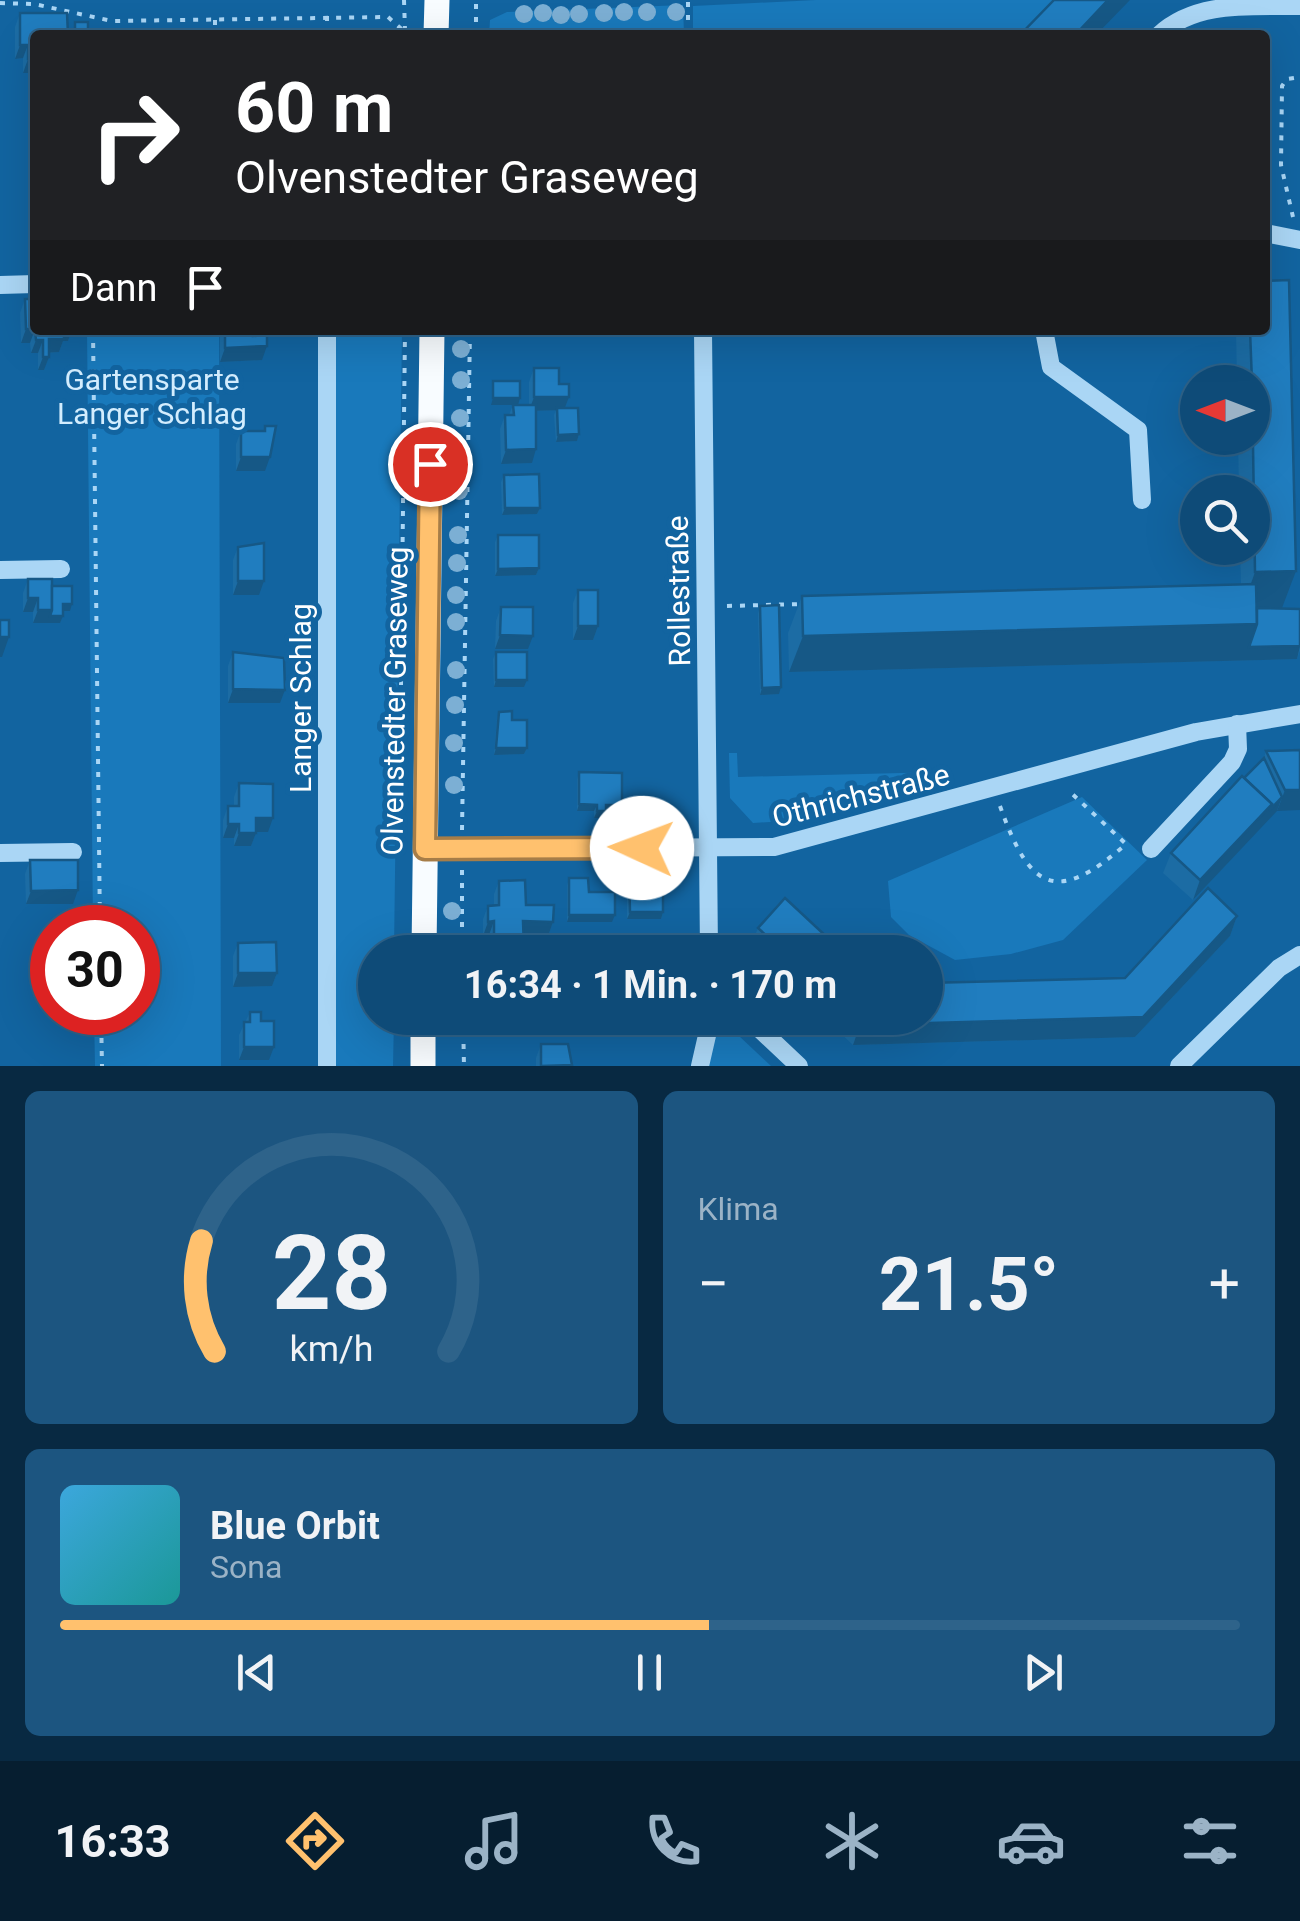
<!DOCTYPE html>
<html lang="de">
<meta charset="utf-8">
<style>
:root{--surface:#0e4b78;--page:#1c5580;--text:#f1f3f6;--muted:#9bb3c6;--line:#2e638a;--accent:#ffc16e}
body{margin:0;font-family:Roboto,sans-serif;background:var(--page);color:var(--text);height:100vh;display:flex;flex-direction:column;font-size:38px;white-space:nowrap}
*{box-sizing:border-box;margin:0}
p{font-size:32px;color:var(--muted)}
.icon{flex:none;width:55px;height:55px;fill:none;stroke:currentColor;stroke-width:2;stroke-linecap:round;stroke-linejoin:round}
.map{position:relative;height:1066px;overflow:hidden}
.details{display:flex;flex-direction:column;gap:25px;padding:25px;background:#082942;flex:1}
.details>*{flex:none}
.banner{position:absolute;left:30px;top:30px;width:1240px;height:305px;border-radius:10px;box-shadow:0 10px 40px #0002,0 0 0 2px var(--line);background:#202124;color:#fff;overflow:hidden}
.needle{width:65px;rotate:270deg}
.fabs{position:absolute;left:1180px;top:365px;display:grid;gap:20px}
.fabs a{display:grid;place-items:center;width:90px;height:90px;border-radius:50%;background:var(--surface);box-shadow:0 10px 40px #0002,0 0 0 2px var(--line);font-size:50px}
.speed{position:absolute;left:30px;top:905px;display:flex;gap:20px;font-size:50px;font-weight:700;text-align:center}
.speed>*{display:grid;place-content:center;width:130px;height:130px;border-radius:50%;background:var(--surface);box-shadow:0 10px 40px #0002,0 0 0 2px var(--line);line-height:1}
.speed .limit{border:15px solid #d22;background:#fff;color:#111}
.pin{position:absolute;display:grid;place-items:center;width:85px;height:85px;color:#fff;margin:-42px;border:5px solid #fff;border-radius:50%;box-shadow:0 2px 10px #0007}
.me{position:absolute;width:110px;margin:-55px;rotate:272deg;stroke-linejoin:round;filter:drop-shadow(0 0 8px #0008)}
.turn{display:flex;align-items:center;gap:35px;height:210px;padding:0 40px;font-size:45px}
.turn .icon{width:130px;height:130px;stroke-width:2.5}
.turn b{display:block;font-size:70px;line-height:85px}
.then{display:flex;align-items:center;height:95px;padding:0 40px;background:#0003;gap:20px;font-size:38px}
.big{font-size:75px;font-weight:700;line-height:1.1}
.details .widget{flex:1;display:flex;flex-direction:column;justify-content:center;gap:15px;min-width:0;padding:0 35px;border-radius:15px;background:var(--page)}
.details .dial{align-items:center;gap:0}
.dial svg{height:260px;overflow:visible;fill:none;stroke:var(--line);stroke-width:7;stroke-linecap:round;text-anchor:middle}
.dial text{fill:var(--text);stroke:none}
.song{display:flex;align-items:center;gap:30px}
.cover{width:120px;height:120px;border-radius:15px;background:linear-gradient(135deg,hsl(200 70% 55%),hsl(180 70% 35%))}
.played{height:10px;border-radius:5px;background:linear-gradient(90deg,var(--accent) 55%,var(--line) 55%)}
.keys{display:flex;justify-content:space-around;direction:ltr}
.heat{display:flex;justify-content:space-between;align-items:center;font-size:55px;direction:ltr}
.details .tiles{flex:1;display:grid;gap:25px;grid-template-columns:1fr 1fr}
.widget:last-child{grid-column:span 2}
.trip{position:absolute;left:358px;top:935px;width:585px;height:100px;border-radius:50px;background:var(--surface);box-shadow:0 10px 40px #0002,0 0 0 2px var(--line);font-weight:700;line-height:100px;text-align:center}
.tab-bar{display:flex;height:160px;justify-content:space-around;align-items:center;background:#061e30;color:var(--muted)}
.tab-bar .icon{width:70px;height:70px}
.tab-bar .selected{color:var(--accent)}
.tab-bar b{font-size:45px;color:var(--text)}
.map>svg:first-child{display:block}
.green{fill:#1979bb}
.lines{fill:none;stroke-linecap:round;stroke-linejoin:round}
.path{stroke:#aad6f5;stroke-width:4;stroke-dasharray:5 8;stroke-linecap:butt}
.minor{stroke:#aad6f5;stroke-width:18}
.major{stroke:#f8fcff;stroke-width:25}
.tree{fill:#7cafd4}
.wall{fill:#1c6ca4}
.shaded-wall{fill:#165886}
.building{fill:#207dbf;stroke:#165886;stroke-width:2.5}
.route-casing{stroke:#a67d48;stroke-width:25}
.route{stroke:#ffc16e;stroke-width:18}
.labels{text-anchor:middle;stroke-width:10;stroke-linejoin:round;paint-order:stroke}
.park-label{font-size:30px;fill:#d3edfe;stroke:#1264a0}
.street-label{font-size:30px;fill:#fff;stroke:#1264a0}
</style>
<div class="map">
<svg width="1300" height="1066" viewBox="0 0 1300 1066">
<rect width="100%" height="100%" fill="#1264a0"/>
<g class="green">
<polygon points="816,0 1071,0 1037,35 693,35 693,6"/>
<polygon points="683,5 684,35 489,35 490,20 507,12"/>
<polygon points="87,330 219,330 221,1066 95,1066 94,1013 138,1012 138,928 93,927"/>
<polygon points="336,330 402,330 394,952 375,952 375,1018 394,1018 393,1066 335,1066"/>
<polygon points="729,753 737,753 738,777 942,772 804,815 804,820 753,823 730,798"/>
<polygon points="1082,797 1147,860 1063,940 1011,954 955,960 909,935 891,917 888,881"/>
<polygon points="714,1018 720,1018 771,1066 704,1066"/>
</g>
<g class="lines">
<g class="path">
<polyline points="404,0 405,30"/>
<polyline points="688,2 688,35"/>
<polyline points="0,3 34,4 112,21 388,17 407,34"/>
<polyline points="327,16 327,35"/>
<polyline points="215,20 215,35"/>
<polyline points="476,35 476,0"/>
<polyline points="1293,217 1281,165 1282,86 1287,79 1300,77"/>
<polyline points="93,330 100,928"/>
<polyline points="727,606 802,604"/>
<polyline points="401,685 405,330"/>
<path d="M1000,806C1029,888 1055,907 1126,844L1068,790"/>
<polyline points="462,830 470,330"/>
<polyline points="462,870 462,952"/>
<polyline points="101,1012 102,1066"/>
<polyline points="463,1018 464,1066"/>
</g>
<g class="minor">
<path d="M1159,35C1197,0 1251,7 1300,6"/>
<polyline points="1265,233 1300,240"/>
<polyline points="0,285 35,284"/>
<polyline points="703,330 709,952"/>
<polyline points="1044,330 1051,367 1138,430 1142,500"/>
<polyline points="0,570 61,569"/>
<polyline points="425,849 774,847 1196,732 1300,714"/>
<polyline points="1151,849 1232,762 1238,749 1237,724"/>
<polyline points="0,853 73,852"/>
<polyline points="748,1018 799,1066"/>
<polyline points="327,1066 327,330"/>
<polyline points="700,1066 711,1018"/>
<polyline points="1179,1066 1279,968 1300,955"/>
</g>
<g class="major">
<polyline points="436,35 437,0"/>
<polyline points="424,952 432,330"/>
<polyline points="423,1066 423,1018"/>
</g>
</g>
<g class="tree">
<circle cx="624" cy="12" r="9"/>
<circle cx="647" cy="12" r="9"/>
<circle cx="676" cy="12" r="9"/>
<circle cx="543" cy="13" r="9"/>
<circle cx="604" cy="13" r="9"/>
<circle cx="524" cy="14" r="9"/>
<circle cx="579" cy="14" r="9"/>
<circle cx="561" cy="15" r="9"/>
<circle cx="461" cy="349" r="9"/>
<circle cx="461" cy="380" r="9"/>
<circle cx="460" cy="418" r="9"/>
<circle cx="459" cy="457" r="9"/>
<circle cx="459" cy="491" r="9"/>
<circle cx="458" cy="535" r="9"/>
<circle cx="457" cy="563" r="9"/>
<circle cx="456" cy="595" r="9"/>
<circle cx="456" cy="622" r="9"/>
<circle cx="456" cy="670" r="9"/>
<circle cx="455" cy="705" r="9"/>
<circle cx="454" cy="743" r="9"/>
<circle cx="454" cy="785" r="9"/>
<circle cx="452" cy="911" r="9"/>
</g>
<g class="wall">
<polygon points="20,13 35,35 35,81 30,81 29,73 23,73 23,58 15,59 15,27"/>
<polygon points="25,299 35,330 72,330 68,341 63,341 59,352 49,353 44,370 38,370 38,353 31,353 30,343 21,343 20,313"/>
<polygon points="220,330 253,330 253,336 262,360 220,362"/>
<polygon points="1236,330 1265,330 1282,608 1300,609 1300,650 1297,659 789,672 788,633 802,596 1241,585 1240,548 1252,548 1252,492 1239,492 1238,438 1252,438 1252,382 1237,382"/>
<polygon points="534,368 559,384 564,408 579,434 577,441 556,442 554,415 556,410 536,411 532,463 501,464 500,429 505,415 509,415 513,405 529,405 529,382"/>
<polygon points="265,426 265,471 236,471 236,444 241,431 264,431"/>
<polygon points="504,475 540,508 537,514 502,515 501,482"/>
<polygon points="498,535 539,568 536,575 495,576 495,542"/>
<polygon points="238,547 259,595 233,595 233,560"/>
<polygon points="28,579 52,586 70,611 63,611 60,623 33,623 33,612 23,612 23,593"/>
<polygon points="578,590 598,626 593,640 573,640 573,603"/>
<polygon points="760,606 779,694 760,695 758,613"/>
<polygon points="501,607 528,649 495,649 496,621"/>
<polygon points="233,652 280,703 228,703 228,666"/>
<polygon points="496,652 524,687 494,687 493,659"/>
<polygon points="499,712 512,720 527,748 524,754 494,755 497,718"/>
<polygon points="1266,751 1300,810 1277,810 1193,900 1163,873 1171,853 1264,758"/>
<polygon points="579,772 622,805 619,812 606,812 604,818 594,818 594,811 577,811 577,779"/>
<polygon points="239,783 268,832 256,832 251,846 234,846 234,838 223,838 223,820 228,806 234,806 234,797"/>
<polygon points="30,860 73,904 26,904 25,874"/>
<polygon points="629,870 663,912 661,919 627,919 627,877"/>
<polygon points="569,878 589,892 612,922 567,922 567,885"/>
<polygon points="499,881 526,905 553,922 548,936 524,935 523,952 489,952 489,935 483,936 483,919 488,906 494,906 494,894"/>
<polygon points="1237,916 1230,936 1135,1037 853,1045 824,1018 925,1018 1125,978"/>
<polygon points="758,928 843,952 755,952 750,948"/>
<polygon points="238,943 277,973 272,986 233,987 233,956"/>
<polygon points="250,1012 261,1021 269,1060 239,1060 239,1035"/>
<polygon points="541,1044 571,1066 536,1066 536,1058"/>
</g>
<g class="shaded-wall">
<polygon points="1108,0 1130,0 1096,35 1075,35"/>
<polygon points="20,45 28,45 23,58 15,59"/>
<polygon points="28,59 34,59 29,73 23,73"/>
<polygon points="35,68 35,81 30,81"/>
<polygon points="26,329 35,329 30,343 21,343"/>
<polygon points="63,330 72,330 68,341 63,341 59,352 44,353 49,339"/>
<polygon points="36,340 43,340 38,353 31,353"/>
<polygon points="267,346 262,360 220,362 225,348"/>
<polygon points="43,357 49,357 44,370 38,370"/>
<polygon points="534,397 569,397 564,410 529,411"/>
<polygon points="493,398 520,398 518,405 491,405"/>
<polygon points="579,434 577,441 556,442 558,435"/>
<polygon points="536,449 532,463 501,464 506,450"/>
<polygon points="241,457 270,457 265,471 236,471"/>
<polygon points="505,508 540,508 537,514 502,515"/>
<polygon points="539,568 536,575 495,576 498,569"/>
<polygon points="1296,571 1282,608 1242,609 1255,572"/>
<polygon points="238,581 264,581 259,595 233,595"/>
<polygon points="28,598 38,598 33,612 23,612"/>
<polygon points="63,604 72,604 70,611 60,611"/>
<polygon points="38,610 52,610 63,616 60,623 33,623"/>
<polygon points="1257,624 1300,646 1297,659 789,672 803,636"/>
<polygon points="578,626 598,626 593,640 573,640"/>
<polygon points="500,635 533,636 528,649 495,649"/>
<polygon points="0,637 9,637 2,657 0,657"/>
<polygon points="496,680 527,680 524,687 494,687"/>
<polygon points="781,687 779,694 760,695 762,688"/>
<polygon points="233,689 285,690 280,703 228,703"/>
<polygon points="496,748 527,748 524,754 494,755"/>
<polygon points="1285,790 1300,790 1300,810 1277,811"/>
<polygon points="1282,797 1277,811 1193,900 1200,880 1272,804"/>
<polygon points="579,804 597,805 594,811 577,811"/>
<polygon points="606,805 622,805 619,812 606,812 604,818 594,818 597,811"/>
<polygon points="256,818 273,818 268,832 251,832"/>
<polygon points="228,824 239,824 234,838 223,838"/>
<polygon points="239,833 256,833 251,846 234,846"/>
<polygon points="78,890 73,904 26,904 31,891"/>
<polygon points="630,912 663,912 661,919 627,919"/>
<polygon points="569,915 615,915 612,922 567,922"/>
<polygon points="1237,916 1230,936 1135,1037 853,1045 860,1025 1143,1017"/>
<polygon points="494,921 489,935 483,936 488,922"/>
<polygon points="523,921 553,922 548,936 518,934"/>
<polygon points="238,973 277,973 272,986 233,987"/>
<polygon points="565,1018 612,1018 610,1023 564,1022"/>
<polygon points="244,1047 274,1047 269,1060 239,1060"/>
</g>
<g class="building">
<polygon points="1054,0 1108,0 1075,35 1020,35"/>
<polygon points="20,13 67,13 68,35 35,35 35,68 34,59 28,59 28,45 20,45"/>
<rect x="75" y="22" width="13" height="13"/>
<polygon points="127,33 127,35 96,35 96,34"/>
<rect x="151" y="33" width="31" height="2"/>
<polygon points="1289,280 1296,571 1255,572 1252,382 1250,330 1265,330 1265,281"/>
<polygon points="25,299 35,299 35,329 26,329"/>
<polygon points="35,330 64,330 64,339 49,339 49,357 43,357 43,340 36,340"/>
<polygon points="225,330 253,330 253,336 267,335 267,346 225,348"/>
<polygon points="534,368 559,368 559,384 569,384 569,397 534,397"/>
<rect x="493" y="381" width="27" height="17"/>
<polygon points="513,405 536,405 536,449 506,450 505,415 514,415"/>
<polygon points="557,408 578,408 579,434 558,435"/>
<polygon points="265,426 276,426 270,457 241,457 241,431 265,431"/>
<polygon points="539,474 540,508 505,508 504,475"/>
<polygon points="498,535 539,535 539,568 498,569"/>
<polygon points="264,543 264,581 238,581 238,547"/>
<polygon points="28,579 52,579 52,610 38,610 38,598 28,598"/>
<polygon points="1256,584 1257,624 803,636 802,596"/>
<polygon points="52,586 72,586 72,604 63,604 63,616 50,616 52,610"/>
<rect x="578" y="590" width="20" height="36"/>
<polygon points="779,605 781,687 762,688 760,606"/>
<polygon points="501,607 533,607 533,636 500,635"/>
<polygon points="1257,608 1300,609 1300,646 1249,647 1257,624"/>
<rect x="0" y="620" width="9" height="17"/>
<polygon points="233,652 284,658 285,690 233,689"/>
<rect x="496" y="652" width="31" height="28"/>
<polygon points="512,711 512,720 527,720 527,748 496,748 499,712"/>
<polygon points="1300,750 1300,790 1285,790 1266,751"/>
<polygon points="1264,758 1282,797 1269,811 1272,804 1244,778"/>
<polygon points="579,772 622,773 622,805 606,805 606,811 597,811 597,805 579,804"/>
<polygon points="1242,776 1272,804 1200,880 1171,853"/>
<polygon points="239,783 273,784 273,818 256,818 256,833 239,833 239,824 228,824 228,806 239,806"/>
<polygon points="30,860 78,860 78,890 31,891"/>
<polygon points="629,870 663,870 663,912 630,912"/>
<polygon points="569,878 588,878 589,892 615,892 615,915 569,915"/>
<polygon points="525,880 526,905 554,905 553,922 523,921 524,949 500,952 500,950 494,950 494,921 488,922 488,906 499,905 499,881"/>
<polygon points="1208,888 1237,916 1143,1017 860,1025 852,1018 925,1018 925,983 1125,978"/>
<polygon points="785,898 843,952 784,952 758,928"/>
<polygon points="276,942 277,973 238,973 238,943"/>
<polygon points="250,1012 261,1012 261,1021 274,1021 274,1047 244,1047 244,1022 250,1022"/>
<polygon points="541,1044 568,1044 572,1065 541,1066"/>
</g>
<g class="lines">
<defs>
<polyline id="route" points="430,464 425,849 642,848"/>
</defs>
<use href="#route" class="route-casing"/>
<use href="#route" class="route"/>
</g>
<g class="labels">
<g class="park-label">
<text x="152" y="390">Gartensparte<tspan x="152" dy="34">Langer Schlag</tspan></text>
</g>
<g class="street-label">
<text transform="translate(679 591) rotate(-91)" y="10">Rollestraße</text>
<text transform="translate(301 698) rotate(-90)" y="10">Langer Schlag</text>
<text transform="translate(395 701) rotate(-89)" y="10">Olvenstedter Graseweg</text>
<text transform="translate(861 796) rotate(-14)" y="10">Othrichstraße</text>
</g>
</g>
</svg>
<div class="fabs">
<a><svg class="needle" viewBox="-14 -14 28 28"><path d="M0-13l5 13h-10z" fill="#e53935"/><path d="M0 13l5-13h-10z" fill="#9bb3c6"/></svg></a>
<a><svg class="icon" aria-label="search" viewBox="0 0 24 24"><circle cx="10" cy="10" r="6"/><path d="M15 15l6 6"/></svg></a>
</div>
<div class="speed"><div class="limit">30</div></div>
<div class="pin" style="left:430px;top:464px;background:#d93025"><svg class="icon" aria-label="arrive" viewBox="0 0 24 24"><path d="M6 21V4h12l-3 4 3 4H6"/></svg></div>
<svg class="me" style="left:642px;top:848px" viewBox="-20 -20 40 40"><circle r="19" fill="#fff"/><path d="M0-13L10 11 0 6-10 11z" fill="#ffc16e"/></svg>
<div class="trip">16:34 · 1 Min. · 170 m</div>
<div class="banner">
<div class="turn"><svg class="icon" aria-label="right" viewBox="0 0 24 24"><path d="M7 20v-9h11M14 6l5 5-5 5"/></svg><div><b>60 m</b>Olvenstedter Graseweg</div></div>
<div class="then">Dann<svg class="icon" aria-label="arrive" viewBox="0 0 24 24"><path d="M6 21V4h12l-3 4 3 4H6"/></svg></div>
</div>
</div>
<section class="details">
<div class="tiles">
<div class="widget dial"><svg viewBox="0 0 100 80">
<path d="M14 69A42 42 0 1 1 86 69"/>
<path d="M14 69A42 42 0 0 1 10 35" stroke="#ffc16e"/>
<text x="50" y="56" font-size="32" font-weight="700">28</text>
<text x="50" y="72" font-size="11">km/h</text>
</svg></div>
<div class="widget"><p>Klima</p>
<div class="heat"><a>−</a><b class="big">21.5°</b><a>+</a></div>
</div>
<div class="widget">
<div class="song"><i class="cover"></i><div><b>Blue Orbit</b><p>Sona</p></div></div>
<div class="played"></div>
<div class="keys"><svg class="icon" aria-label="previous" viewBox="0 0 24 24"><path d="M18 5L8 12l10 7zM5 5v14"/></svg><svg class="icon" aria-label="pause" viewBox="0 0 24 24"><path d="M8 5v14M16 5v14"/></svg><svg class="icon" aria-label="next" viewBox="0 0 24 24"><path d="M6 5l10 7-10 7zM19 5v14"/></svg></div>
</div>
</div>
</section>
<nav class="tab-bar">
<b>16:33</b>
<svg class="icon selected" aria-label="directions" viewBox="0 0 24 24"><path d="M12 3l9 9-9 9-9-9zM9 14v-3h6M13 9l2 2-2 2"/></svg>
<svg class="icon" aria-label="music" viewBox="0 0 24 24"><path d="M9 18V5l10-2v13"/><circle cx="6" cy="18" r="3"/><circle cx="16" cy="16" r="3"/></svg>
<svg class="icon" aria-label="phone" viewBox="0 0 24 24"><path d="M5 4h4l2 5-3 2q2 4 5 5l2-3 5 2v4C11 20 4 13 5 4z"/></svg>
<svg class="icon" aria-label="climate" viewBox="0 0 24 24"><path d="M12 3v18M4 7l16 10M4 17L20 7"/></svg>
<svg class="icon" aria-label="car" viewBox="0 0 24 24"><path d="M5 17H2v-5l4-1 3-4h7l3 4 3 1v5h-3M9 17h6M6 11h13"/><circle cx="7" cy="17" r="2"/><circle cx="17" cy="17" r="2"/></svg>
<svg class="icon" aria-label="filters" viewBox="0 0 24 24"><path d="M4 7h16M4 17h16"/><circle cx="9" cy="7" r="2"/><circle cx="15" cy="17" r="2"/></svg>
</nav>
